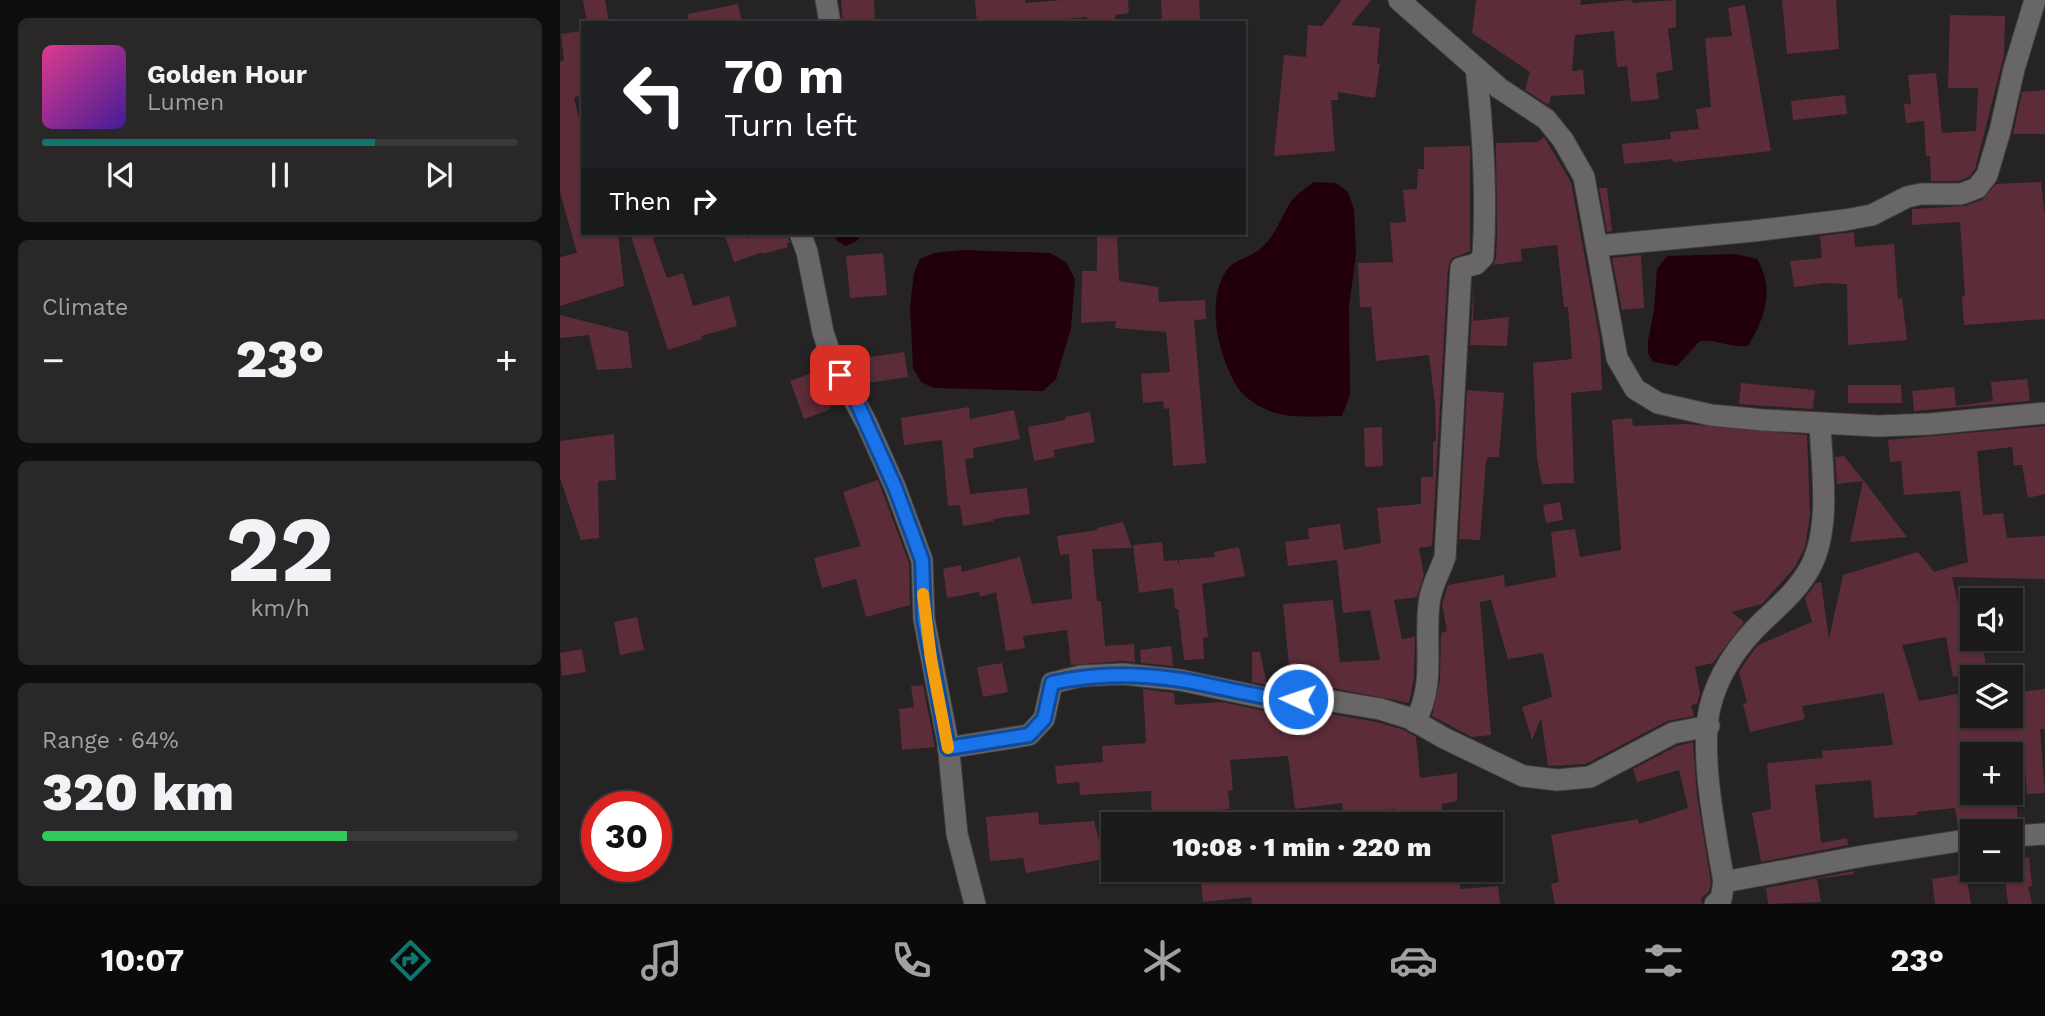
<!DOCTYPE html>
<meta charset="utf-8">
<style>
:root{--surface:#1c1a1a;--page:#292727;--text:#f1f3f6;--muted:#a0a1a2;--line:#3a3839;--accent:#0f766e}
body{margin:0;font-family:"Work Sans",sans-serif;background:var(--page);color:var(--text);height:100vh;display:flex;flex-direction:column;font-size:26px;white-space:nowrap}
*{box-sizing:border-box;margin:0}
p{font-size:23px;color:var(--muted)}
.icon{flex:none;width:38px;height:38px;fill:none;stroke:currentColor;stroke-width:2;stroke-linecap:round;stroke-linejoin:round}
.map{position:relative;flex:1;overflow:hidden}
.side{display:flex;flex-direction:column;gap:18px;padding:18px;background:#0f0e0e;width:560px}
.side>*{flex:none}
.banner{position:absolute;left:21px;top:21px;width:665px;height:214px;border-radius:0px;box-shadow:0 2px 5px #0004,0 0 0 2px var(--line);background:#202124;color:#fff;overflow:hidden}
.controls{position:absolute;left:1400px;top:588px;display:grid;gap:14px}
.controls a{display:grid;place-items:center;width:63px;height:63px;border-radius:0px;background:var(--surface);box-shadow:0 2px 5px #0004,0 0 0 2px var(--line);font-size:35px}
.speed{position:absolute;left:21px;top:791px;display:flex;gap:14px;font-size:35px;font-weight:700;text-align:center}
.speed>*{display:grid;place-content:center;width:91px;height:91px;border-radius:50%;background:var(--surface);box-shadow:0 2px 5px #0004,0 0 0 2px var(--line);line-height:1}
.speed .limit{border:10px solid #d22;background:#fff;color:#111}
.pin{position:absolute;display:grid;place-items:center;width:60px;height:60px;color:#fff;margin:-30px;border-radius:14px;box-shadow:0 4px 10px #0006}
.me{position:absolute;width:77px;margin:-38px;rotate:273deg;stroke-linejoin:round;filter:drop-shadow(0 0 5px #0008)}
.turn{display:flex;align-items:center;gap:24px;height:147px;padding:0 28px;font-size:32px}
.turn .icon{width:91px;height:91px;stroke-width:2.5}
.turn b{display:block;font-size:49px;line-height:60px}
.then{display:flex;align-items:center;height:66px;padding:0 28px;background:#0003;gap:14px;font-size:26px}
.big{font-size:52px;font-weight:800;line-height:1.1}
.side .widget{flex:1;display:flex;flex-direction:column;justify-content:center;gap:10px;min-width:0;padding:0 24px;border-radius:10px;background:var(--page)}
.side .dial{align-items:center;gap:0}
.dial b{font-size:91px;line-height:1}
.song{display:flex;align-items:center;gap:21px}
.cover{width:84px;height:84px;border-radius:10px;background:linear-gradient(135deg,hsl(330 70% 55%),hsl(260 70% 35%))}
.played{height:7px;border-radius:4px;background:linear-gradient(90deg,var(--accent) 70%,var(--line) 70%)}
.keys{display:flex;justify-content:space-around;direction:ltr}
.heat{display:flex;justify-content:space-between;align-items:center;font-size:38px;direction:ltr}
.charge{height:10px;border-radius:5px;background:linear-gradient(90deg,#34c759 64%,var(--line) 0)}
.trip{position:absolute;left:541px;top:812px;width:402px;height:70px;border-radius:0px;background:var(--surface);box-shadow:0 2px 5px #0004,0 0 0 2px var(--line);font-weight:800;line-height:70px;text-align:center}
.tabs{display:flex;height:112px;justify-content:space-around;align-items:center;background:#0b0a0a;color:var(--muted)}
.tabs .icon{width:49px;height:49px}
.tabs .selected{color:var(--accent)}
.tabs b{font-size:32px;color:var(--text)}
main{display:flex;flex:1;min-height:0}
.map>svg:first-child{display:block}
.water{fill:#220009}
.building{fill:#5c2d39}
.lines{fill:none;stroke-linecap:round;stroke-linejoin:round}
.street-casing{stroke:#413e3e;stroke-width:23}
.street{stroke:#696667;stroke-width:21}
.route-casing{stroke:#114b97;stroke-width:18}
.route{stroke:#1a73e8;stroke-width:12}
.slow{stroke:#f59e0b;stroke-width:12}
</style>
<main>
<section class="side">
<div class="widget">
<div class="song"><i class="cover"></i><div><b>Golden Hour</b><p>Lumen</p></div></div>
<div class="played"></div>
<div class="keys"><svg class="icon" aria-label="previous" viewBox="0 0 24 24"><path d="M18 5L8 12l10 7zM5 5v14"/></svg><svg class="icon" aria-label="pause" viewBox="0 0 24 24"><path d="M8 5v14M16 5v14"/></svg><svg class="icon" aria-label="next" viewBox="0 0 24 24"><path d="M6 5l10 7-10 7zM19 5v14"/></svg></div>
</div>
<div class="widget"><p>Climate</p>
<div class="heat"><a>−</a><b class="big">23°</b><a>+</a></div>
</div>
<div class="widget dial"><b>22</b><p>km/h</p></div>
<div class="widget"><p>Range · 64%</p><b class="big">320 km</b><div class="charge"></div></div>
</section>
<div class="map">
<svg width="1485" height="904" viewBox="0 0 1485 904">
<rect width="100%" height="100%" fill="#252323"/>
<g class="water">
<path d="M754,182L776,183L788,192L794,209L796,254L789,306L790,395L782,416C763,416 731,419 713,412C701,408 685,399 678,388C659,357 645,304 666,271C673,260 692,257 701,248C716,235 720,219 730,203C735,195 746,188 754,182Z"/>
<polygon points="274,233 305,233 295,242 285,246 276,240"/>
<polygon points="403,250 490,253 506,262 515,279 511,328 496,379 483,391 374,388 361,382 353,368 350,307 354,273 360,259 374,253"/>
<path d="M1175,254L1197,259C1215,289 1205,318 1188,346C1170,348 1156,339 1140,341L1117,366L1093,362L1088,353V341L1094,310L1097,269L1107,256Z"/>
</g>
<g class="building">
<polygon points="23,0 45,0 49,23 27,23"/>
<polygon points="281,0 314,0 315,23 283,23"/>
<polygon points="415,0 465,0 466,3 502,0 568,0 569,13 555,15 556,23 527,23 527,17 462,23 417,23"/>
<polygon points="601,0 639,0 640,23 602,23"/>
<polygon points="782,0 811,0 791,25 820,28 817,64 820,64 815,98 778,92 778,100 771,100 775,151 714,156 724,55 746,57 748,25 762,26"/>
<polygon points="916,0 1021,0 1020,5 1071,0 1074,3 1116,0 1116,27 1108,29 1113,70 1096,73 1099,99 1071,102 1067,66 1057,67 1054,31 1015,35 1012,71 1023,70 1025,94 991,96 989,104 985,103 965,90 970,72 912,33"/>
<polygon points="1222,0 1276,0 1279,49 1227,54"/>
<polygon points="178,4 182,23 129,23 128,14"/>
<polygon points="1185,5 1211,151 1113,162 1113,159 1064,164 1062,144 1111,139 1110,132 1139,129 1136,109 1151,107 1145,38 1172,36 1168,8"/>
<polygon points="1390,15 1445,16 1444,55 1415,169 1409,177 1399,181 1371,181 1370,156 1366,156 1364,121 1346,123 1344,104 1351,104 1348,75 1376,73 1382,133 1416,131 1418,88 1388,88"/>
<polygon points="20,31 23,54 23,94 14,98 23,137 23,233 58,233 64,286 0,306 0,257 17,253 0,192 0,62 4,60 1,34"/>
<polygon points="1485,90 1485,134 1453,134 1462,92"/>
<polygon points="1285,95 1287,114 1233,120 1231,101"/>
<polygon points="984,137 1011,182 1040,340 1042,390 1011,393 1014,483 982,484 977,458 973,363 1012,359 1008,307 1004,307 997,245 961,249 962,261 933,265 936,258 937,234 936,143 978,142"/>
<polygon points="910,146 910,251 891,259 888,267 872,546 859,548 864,575 857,597 834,600 842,639 855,637 854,677 849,703 768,687 731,686 723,604 773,600 780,662 820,660 810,610 783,613 777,560 728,566 725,542 749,539 748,528 780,524 784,550 821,543 817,508 861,504 861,477 873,477 873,441 876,441 875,404 869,355 816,361 811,307 800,307 798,263 833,262 830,223 846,222 843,190 857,189 858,169 864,169 864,147"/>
<polygon points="1481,182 1485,217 1485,319 1404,325 1402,297 1405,296 1400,222 1352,225 1352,209 1405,206 1422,200 1436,184"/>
<polygon points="1039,188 1047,188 1052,231 1047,232"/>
<polygon points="1294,232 1295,247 1334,244 1338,299 1342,298 1347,340 1288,345 1287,284 1265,283 1234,287 1230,261 1262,258 1260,236"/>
<polygon points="70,233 91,233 107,278 123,273 133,306 169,296 177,326 141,336 142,339 108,350"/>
<polygon points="164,233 186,233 187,238 198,235 197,233 227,233 230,243 227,243 228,247 203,254 203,252 174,262"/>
<polygon points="537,233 557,233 559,281 598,287 599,302 645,300 646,319 634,320 646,463 613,466 609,408 604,409 603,401 583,403 581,374 610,372 606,332 555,328 556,321 521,323 522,271 537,271"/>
<polygon points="323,253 327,295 290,298 286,256"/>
<polygon points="1081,255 1084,308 1062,310 1052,258"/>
<polygon points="914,278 913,321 949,317 947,346 910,345"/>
<polygon points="0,315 68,332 72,368 37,370 29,335 0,338"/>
<polygon points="344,352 348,377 300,384 290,364 289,360"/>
<polygon points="257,371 271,409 244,419 230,381"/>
<polygon points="1467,379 1470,401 1354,411 1352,391 1394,387 1396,406 1433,401 1431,382"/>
<polygon points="1181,383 1255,390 1253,409 1179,404"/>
<polygon points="1288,385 1341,385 1342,403 1288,403"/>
<polygon points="907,390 944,393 939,457 928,457 926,461 920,540 899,539"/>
<polygon points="409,407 410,419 454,410 460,439 413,448 414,458 405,459 410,494 467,488 470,514 433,519 434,521 403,526 400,505 388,506 382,440 344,445 341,418"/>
<polygon points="530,412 535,442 493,450 495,457 474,461 468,427 505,420 505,417"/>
<polygon points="1072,418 1073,426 1126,424 1247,435 1250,515 1245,547 1235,567 1202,604 1171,612 1184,622 1153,663 1135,667 1140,693 1137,704 1131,705 1134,716 1107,721 1026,764 988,766 981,718 972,740 962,707 992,697 983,653 948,659 931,600 920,602 931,735 912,737 872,716 880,680 881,633 887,631 882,604 888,585 944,575 945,587 996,577 991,532 1015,529 1020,557 1061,550 1052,420"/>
<polygon points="1485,426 1485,494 1468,498 1462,465 1454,465 1452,447 1417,451 1423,515 1443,513 1447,538 1485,536 1485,579 1392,577 1406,640 1421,639 1427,671 1393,677 1386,637 1342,645 1359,701 1397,694 1402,718 1451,716 1451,693 1485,689 1485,729 1480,729 1485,793 1467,794 1463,744 1412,752 1412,793 1456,793 1458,822 1442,826 1421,830 1411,826 1398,828 1395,808 1357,812 1357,815 1314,818 1311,780 1255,785 1261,843 1287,838 1288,845 1201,862 1192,813 1211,809 1207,763 1263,758 1262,751 1333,745 1324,693 1242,706 1245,719 1190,732 1183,704 1187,703 1179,672 1188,658 1198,645 1252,622 1245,598 1256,583 1261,582 1269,639 1283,575 1358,552 1374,572 1408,562 1400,491 1344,495 1341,461 1330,462 1328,440"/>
<polygon points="822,427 823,466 805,467 804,428"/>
<polygon points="54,434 56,480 38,481 39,538 21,540 0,478 0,441"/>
<polygon points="1284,456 1304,481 1347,537 1290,542 1303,481 1277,484 1275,457"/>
<polygon points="318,480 349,563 350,605 306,617 296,579 262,588 254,558 301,546 283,492"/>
<polygon points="1000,502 1003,520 986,523 983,505"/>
<polygon points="563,522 572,548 532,549 537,601 541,601 545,646 574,644 575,662 562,661 511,665 507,630 463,636 465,648 446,651 436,592 420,597 419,592 387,598 383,569 401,565 402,572 460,557 472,604 512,599 509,554 500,555 497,536 537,530 537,528"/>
<polygon points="602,542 604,561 617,560 620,568 619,560 655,557 654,552 679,547 685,576 642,584 648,637 643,638 644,659 624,660 618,609 615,609 613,588 579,593 573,545"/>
<polygon points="77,617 84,650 60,655 54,622"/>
<polygon points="611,646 613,666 581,663 580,650"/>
<polygon points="22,649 26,672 2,676 0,653"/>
<polygon points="692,652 700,652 707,685 692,682"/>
<polygon points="442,663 448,692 423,697 417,667"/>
<polygon points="363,685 375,747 342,750 339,709 354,707 351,686"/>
<polygon points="583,689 614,693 615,705 662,702 710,712 765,713 817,722 844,730 856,737 860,778 897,773 897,801 882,804 883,824 836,824 835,809 784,816 782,803 735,809 728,756 670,760 673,790 668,791 670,809 630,813 631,824 592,824 591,791 520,795 519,782 497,784 495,766 543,762 542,746 586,743"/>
<polygon points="1133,742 1137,796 1151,882 1149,892 1141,898 1142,904 995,904 991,884 999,882 991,835 1078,819 1079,824 1128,808 1119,770 1077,782 1073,769 1117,746"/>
<polygon points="478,812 479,825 534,821 544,859 466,873 463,858 430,861 426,817"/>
<polygon points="1469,857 1472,886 1468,887 1472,904 1448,904 1444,870 1451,870 1451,859"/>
<polygon points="687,870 798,870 800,882 822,870 900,870 900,889 938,886 940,904 692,904 691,897 643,902 641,881 689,877"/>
<polygon points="1294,871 1294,874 1257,879 1261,902 1208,904 1206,888"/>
<polygon points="1406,874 1411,904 1375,904 1372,879"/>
</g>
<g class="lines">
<defs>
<g id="street">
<polyline points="266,0 270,23"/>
<polyline points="839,0 939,88 986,119 1003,140 1024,177 1057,358 1075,389 1098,403 1151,415 1203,420 1318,426 1370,424 1485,413"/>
<polyline points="240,233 247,252 263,332 271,357 307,424 335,487 362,560 364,619 388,743 397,834 415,904"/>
<polyline points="1037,246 1193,231 1285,220 1312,215 1347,197 1361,194 1401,194 1417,188 1427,175 1440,131 1454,69 1475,0"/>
<path d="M855,722C876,683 864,646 869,604C870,588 880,572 885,557L901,268L916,264L923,257C927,195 923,130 916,68"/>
<polyline points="388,748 469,735 484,719 492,683 521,676 563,674 620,680 710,699 766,700 820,709 849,718 884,738 963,776 997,780 1030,777 1113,733 1149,726"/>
<polyline points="1451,836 1485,834"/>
<polyline points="1164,882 1303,856 1412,839"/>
<path d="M1155,904L1161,899L1164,882C1156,834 1139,754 1150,707C1158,675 1178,645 1202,622C1220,605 1239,589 1251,566C1271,527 1262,468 1260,425"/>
</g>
</defs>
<use href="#street" class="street-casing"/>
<use href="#street" class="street"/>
</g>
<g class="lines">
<defs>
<path id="route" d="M280,375L298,405L335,487L362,560L364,619L388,748L469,735L484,719L492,683C535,673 577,673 621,680C660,686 697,699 738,699"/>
</defs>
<use href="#route" class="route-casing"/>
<use href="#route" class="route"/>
<polyline class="slow" points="363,594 371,659 388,748"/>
</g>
</svg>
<div class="controls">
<a><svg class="icon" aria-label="sound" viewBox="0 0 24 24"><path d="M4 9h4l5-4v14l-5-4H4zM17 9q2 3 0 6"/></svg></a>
<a><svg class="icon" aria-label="layers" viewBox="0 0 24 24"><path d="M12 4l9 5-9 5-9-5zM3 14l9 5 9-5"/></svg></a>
<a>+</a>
<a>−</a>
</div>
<div class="speed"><div class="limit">30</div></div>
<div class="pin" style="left:280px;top:375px;background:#d93025"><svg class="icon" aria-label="arrive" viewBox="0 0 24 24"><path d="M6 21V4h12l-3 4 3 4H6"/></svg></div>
<svg class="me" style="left:738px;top:699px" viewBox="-20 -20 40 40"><circle r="17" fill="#1a73e8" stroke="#fff" stroke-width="3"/><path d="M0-11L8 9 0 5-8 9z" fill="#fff"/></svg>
<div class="trip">10:08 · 1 min · 220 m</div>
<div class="banner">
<div class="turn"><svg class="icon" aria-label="left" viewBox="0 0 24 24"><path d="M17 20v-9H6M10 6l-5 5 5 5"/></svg><div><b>70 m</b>Turn left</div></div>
<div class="then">Then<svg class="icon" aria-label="right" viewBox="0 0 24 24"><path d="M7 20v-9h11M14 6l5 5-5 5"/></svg></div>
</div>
</div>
</main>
<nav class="tabs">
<b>10:07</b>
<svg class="icon selected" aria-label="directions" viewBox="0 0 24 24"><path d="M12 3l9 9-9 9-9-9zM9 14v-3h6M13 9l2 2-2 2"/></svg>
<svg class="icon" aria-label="music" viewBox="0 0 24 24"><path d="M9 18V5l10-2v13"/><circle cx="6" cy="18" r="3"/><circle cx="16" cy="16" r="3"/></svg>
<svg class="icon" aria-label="phone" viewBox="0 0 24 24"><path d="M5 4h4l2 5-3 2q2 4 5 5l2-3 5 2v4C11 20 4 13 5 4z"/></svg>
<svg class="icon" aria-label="climate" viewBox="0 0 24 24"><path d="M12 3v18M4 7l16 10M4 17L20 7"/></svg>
<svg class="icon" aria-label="car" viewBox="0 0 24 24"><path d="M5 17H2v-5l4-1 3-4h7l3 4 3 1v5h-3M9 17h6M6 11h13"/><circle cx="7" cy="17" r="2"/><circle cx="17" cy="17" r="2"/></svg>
<svg class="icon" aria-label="filters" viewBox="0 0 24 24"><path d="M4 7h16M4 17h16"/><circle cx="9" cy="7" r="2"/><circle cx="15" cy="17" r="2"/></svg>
<b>23°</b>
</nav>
